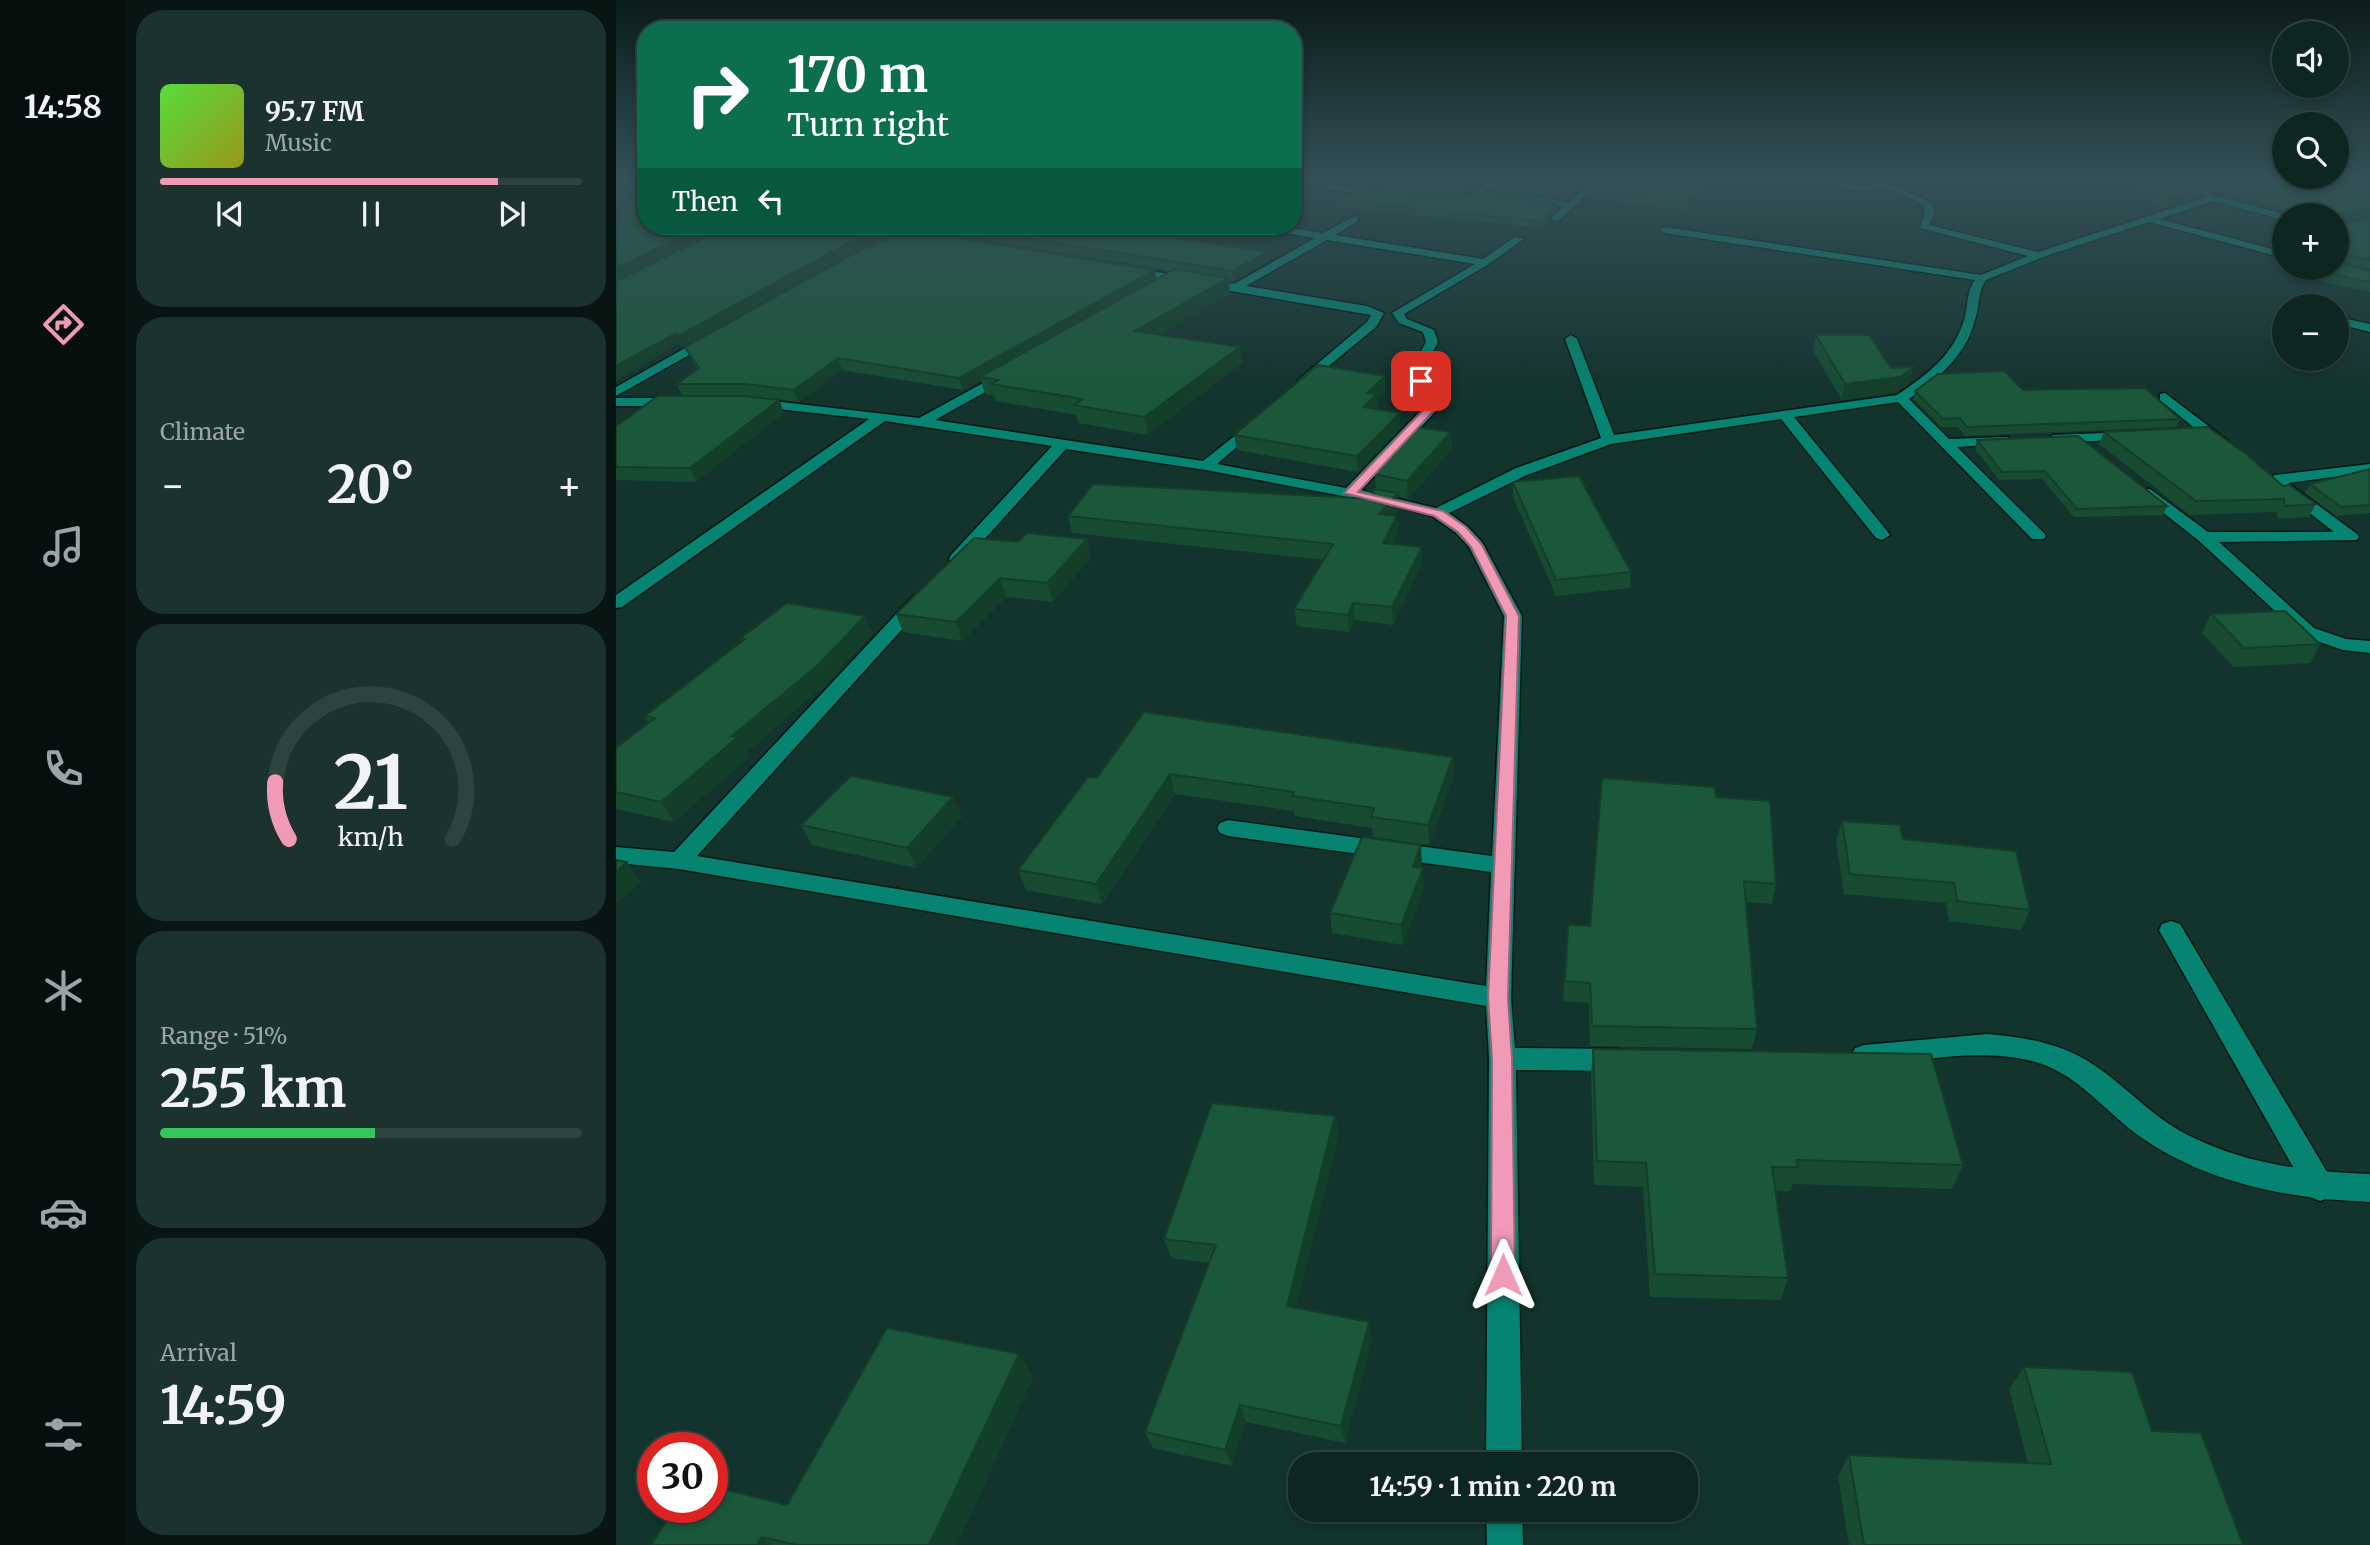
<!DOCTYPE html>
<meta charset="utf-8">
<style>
:root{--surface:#0e2622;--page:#1c322f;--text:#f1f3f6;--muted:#9ba5a5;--line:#2e4340;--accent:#f09ab6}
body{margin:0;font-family:Merriweather,serif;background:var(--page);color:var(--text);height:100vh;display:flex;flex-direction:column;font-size:26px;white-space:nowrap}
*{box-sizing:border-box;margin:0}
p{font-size:23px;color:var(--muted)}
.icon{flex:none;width:38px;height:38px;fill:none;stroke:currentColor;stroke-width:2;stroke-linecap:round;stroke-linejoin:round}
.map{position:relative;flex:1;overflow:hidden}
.sheet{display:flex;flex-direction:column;gap:10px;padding:10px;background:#081513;width:490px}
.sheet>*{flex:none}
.banner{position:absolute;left:21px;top:21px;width:665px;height:214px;border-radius:28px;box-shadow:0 4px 10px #0003,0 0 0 2px var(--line);background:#0b6e4f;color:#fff;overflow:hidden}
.tools{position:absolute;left:1656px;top:21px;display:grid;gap:14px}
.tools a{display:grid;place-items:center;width:77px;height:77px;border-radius:50%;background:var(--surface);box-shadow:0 4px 10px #0003,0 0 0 2px var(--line);font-size:35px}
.speed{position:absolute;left:21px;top:1432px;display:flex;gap:14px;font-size:35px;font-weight:700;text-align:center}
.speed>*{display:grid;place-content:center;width:91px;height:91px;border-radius:50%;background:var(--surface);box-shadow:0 4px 10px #0003,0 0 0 2px var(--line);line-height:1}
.speed .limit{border:10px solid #d22;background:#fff;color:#111}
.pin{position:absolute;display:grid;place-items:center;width:60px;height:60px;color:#fff;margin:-30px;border-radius:14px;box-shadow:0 4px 10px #0006}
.me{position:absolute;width:77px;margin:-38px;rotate:0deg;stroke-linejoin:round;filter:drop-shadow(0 0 5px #0008)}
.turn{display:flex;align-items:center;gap:24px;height:147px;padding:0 35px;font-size:32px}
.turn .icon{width:91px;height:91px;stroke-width:2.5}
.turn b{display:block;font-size:49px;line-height:60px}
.then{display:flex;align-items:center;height:66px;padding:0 35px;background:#0003;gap:14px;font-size:26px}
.big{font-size:52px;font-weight:700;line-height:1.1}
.sheet .tile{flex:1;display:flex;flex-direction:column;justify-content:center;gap:10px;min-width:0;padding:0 24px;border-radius:28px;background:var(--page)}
.sheet .dial{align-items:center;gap:0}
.dial svg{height:182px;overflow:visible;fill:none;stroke:var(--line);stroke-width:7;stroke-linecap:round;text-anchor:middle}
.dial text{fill:var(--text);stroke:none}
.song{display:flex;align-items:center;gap:21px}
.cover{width:84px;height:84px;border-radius:10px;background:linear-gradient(135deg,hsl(110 70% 55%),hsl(60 70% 35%))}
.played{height:7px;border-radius:4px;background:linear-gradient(90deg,var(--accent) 80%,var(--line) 80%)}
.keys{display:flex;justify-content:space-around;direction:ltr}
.heat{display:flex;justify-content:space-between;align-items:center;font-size:38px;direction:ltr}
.charge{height:10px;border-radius:5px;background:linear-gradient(90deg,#34c759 51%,var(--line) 0)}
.trip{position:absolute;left:672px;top:1452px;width:410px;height:70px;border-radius:28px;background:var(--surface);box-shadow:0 4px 10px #0003,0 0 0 2px var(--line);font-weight:700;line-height:70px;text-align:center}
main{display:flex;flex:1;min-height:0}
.dock{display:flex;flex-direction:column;width:126px;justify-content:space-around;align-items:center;background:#060f0e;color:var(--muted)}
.dock .icon{width:49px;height:49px}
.dock .on{color:var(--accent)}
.dock b{font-size:32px;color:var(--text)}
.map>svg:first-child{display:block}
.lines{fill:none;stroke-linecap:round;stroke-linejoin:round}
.service-casing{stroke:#001a15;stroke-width:3}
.minor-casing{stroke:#001a15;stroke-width:3}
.service{fill:#078372;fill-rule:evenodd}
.minor{fill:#078372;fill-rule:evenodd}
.wall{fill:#174c33}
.shaded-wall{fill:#133e29}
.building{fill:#1b583b;stroke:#133e29;stroke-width:2}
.route{fill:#f09ab6;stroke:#9c6476;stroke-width:2}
</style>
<main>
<nav class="dock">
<b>14:58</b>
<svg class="icon on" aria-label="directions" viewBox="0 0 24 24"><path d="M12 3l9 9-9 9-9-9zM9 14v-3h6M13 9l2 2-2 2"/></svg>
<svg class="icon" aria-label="music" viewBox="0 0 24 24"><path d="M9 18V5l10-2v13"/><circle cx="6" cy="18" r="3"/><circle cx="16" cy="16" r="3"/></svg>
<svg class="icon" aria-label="phone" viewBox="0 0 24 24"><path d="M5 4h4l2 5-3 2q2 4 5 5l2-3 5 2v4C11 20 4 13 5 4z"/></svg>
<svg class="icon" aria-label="climate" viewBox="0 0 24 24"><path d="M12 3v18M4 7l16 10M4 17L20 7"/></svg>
<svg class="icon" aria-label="car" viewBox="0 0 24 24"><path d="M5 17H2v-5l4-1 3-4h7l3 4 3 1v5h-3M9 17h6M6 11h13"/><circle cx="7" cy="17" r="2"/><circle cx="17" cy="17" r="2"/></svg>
<svg class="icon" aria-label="filters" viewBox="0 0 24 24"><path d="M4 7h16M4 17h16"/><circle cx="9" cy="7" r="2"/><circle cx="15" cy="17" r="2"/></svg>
</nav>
<section class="sheet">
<div class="tile">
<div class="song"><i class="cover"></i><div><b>95.7 FM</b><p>Music</p></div></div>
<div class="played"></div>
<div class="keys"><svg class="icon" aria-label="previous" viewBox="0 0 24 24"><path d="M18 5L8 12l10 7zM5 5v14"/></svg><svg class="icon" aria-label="pause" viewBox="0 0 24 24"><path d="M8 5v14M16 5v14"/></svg><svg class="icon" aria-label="next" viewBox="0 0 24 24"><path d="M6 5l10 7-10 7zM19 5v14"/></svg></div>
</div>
<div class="tile"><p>Climate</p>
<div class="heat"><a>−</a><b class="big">20°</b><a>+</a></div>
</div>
<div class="tile dial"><svg viewBox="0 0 100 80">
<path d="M14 69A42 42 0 1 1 86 69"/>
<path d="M14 69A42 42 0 0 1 8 44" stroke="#f09ab6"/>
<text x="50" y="56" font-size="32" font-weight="700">21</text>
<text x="50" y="72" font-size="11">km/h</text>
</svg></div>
<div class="tile"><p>Range · 51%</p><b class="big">255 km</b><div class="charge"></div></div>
<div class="tile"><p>Arrival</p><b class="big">14:59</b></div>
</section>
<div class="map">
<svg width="1754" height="1545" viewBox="0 0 1754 1545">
<rect width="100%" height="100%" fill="#13332d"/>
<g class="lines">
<defs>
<polygon id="service" points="1555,921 1564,924 1714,1177 1719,1187 1714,1197 1704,1201 1694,1197 1543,930 1546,924"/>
<g id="minor">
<polygon points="878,178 887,178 864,195 836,204 831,201 858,191"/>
<polygon points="980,178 989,178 942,221 934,219 947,207 910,200 915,197 953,202"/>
<path d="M1216,178H1224L1228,184L1249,186L1277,180L1274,185L1315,202L1319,212L1313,225L1422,252L1590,197L1561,178H1571L1600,196L1672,215H1668V220L1597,201L1543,219L1668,252V258L1533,222L1427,257L1370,280C1362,290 1364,303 1360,316C1351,355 1325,376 1293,399L1333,439L1392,437V443L1387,444L1341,447L1428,533L1430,536L1428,539H1416L1282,402L1178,417L1272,532L1274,535L1266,540L1260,538L1165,419L995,444L911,475L833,513L852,527L866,542L906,616L895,998L899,1048L1003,1049L1013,1052L1016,1060L1013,1068L1003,1071L900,1070L906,1465H870L873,1059L870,1006L63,869L0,863V847L58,852L297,596L303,595L312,600L309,604L81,856L870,986L875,872L612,836L604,833L601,828L604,823L612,820L876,856L888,616L853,547L840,533L816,516L785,507L590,470L450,449L347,563H335L333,559L335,555L436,446L269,421L6,607L0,608V595L253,419L134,406L132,403L139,399L303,418L391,370L396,371V377L319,420L587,461L640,419L647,423L645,426L601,464L730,488L812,403L816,394L813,389L792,375L810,342L807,332L783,323L776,313L859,264L711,240L630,286L751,306L768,313L760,327L686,388L681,387V381L751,322L755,315L515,274L510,271L515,268L618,284L699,238L645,229L640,226H662L707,233L739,216L742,217V221L719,235L867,259L899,237L908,239L873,264L788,314L791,319L818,330L822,342L805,374L823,383L830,394L823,408L745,490L820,508L900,468L985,438L949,339L955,335L961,339L998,435L1281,395C1313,373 1338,355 1349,317C1352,304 1351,290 1359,280L1049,233L1044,230L1049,227L1365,275L1412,256L1304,228L1309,212L1308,205L1279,191L1263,188L1249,192L1222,188Z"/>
<polygon points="716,184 769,191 774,194 769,197 713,189 712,187"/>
<polygon points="309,226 322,226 281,244 272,242"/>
<polygon points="1731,319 1754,324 1754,332 1727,325 1725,323"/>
<polygon points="94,334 98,335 98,341 0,396 0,387"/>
<polygon points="1549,393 1612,441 1612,447 1602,447 1544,400 1544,394"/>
<polygon points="0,398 62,398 69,402 62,406 0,406"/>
<polygon points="1513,432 1518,433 1518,439 1437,443 1430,439 1437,435"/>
<polygon points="1754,464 1754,472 1672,483 1741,534 1743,537 1741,540 1603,542 1698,628 1730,639 1754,641 1754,653 1727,650 1686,636 1582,540 1521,492 1524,489 1534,489 1592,532 1718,532 1651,480 1659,475"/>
<path d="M1371,1034C1408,1037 1446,1043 1478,1065C1511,1087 1536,1117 1572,1135C1629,1164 1691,1172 1754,1174V1202C1674,1199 1593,1184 1526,1138C1490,1113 1465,1077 1423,1063C1367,1046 1304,1061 1248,1067L1239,1064L1235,1056L1239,1048L1248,1045Z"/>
<polygon points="870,1510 906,1510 907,1545 871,1545"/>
</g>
</defs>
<use href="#service" class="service-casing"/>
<use href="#minor" class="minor-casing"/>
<use href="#service" class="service"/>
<use href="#minor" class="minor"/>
</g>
<g class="wall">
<polygon points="0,178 30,178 30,226 112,226 0,280 0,187 28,186 28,179 16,184 0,184"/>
<polygon points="840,178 877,178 870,179"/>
<polygon points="976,178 952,199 876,189 876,182"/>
<polygon points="1101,178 1069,210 970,198 971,191"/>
<polygon points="1503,178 1571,178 1584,196 1546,209"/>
<polygon points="1575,178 1700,178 1700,179 1754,193 1754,215 1724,222 1720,221 1720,215 1696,215 1598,191"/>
<polygon points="1706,178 1754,178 1754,191"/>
<polygon points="756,179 853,188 834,195 756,186"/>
<polygon points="833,200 941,209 925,228 724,207 724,201"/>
<polygon points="1754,219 1754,269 1720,262 1720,223 1724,226"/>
<polygon points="313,226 517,226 509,231 653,261 618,281 613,280 614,293 544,335 624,347 626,363 532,435 462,423 460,415 380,401 379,396 369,394 365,380 347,390 226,370 183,402 134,396 66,396 61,384 81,369 75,359 69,347 541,279 555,271 315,231"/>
<polygon points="1704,271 1754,271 1754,292 1700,280"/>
<polygon points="1200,335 1275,368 1294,382 1280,392 1226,400 1197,351"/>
<polygon points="769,376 770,390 761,399 762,409 784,413 784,428 742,472 621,450 618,435"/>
<polygon points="1407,390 1564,419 1560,427 1349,436 1342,427 1325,427 1297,399 1299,391"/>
<polygon points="163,400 168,413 80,482 0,480 0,426"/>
<polygon points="835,432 836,449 792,499 782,496 783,509 777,515 781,516 782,532 776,544 806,564 777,625 739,620 733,632 681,626 678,609 708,560 456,533 452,516 757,499 760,489 759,474"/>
<polygon points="1488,432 1667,486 1700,504 1693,517 1662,519 1661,512 1574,515 1483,444"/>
<polygon points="1361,440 1551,506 1547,515 1458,517 1426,479 1383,480 1359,449"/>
<polygon points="1754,469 1754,513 1720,516 1689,493 1694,484"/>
<polygon points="897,482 1015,572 1014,588 940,596 897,497"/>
<polygon points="471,539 475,557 437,602 390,597 346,641 287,632 280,614 402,542"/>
<polygon points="1595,614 1704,644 1694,663 1618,667 1586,633"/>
<polygon points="249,616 257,634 210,684 130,753 133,757 58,822 0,809 0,748 33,723 29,716 126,641 125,638"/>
<polygon points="837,757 838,777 813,845 757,837 756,828 679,816 678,811 559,794 486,904 410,890 402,870 481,778"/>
<polygon points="337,797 346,817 300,868 196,845 185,825"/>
<polygon points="1100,797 1160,884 1156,904 1130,902 1141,1029 1136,1049 974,1046 973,1003 947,1001 952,925 974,926"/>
<polygon points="1226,821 1287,839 1414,910 1405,930 1333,921 1330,903 1228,894 1220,841"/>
<polygon points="806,865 805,868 808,888 787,945 716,933 714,913"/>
<polygon points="977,1049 1347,1165 1336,1189 1177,1184 1174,1191 1159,1191 1172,1278 1165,1300 1034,1297 1027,1187 978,1185 975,1073"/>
<polygon points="719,1116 723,1136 680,1308 756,1340 729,1443 630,1422 616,1466 537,1448 529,1432 593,1263 555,1258 548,1239"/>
<polygon points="1408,1367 1536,1431 1627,1545 1233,1545 1222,1476 1233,1455 1412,1463 1393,1389"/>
<polygon points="417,1377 341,1545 35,1545 171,1505"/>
</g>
<g class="shaded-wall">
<polygon points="13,178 30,178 16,184"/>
<polygon points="969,178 976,178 952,199 952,192"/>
<polygon points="1095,178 1101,178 1069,210 1069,203"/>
<polygon points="853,181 853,188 834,195 834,188"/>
<polygon points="1587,188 1584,196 1546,209 1549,201"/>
<polygon points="941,203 941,209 925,228 925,221"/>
<polygon points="1754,207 1753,214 1724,222 1728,214"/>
<polygon points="89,226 112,226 0,280 0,268"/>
<polygon points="277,226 303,226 234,254 67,347 62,336 230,244"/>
<polygon points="501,226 517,226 497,239 495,229"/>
<polygon points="652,252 653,261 618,281 616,271"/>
<polygon points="539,270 541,280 364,377 365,380 347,390 343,378"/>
<polygon points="612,278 614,293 523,347 519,331"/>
<polygon points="60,333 64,343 0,381 0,366"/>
<polygon points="624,347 626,363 532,435 528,417"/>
<polygon points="222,358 226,370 183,402 178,390"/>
<polygon points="1298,367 1294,382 1280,392 1226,400 1229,384"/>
<polygon points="769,376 770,390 761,399 762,409 748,407 751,393"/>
<polygon points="163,400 168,413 80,482 74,468"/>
<polygon points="784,413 784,428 742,472 741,456"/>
<polygon points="835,432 836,449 792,499 791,481"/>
<polygon points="782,493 783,509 764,530 763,514"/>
<polygon points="781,516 782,532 768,560 767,543"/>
<polygon points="471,539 475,557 437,602 431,583"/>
<polygon points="806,547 806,564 777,625 776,607"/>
<polygon points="384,578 390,597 346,641 340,622"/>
<polygon points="737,603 739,620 733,632 732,615"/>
<polygon points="249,616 257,634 210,684 130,753 133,757 58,822 45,802 116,736"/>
<polygon points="837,757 838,777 813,845 812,825"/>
<polygon points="554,774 559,794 486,904 480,884"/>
<polygon points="337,797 346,817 300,868 291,848"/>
<polygon points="805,845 806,865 798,887 797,867"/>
<polygon points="11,862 25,882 0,904 0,872"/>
<polygon points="807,868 808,888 787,945 785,925"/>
<polygon points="719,1116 723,1136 676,1324 671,1306"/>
<polygon points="753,1322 756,1340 729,1443 725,1426"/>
<polygon points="403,1354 417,1377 341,1545 313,1545"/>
<polygon points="624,1405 630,1422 616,1466 609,1450"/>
<polygon points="146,1537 155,1545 141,1545"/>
</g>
<g class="building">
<polygon points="27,178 30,178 30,226 89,226 0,268 0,222 3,219 2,214 0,214 0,187 28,186"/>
<polygon points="759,178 823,178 853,181 834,188 756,179"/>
<polygon points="883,178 969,178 952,192 876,182"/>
<polygon points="986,178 1095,178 1069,203 971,191"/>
<polygon points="1516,178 1571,178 1587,188 1549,201"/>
<polygon points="1590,178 1700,178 1700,179 1754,193 1754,207 1728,214 1600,184"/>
<polygon points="1736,178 1754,178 1754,183"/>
<polygon points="744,188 833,200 861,192 941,203 925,221 724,201"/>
<polygon points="1754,219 1754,260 1720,252 1720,223 1724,226"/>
<polygon points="113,226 277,226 230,244 62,336 60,333 0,366 0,281"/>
<polygon points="334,226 501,226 495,229 652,252 616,271"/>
<polygon points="294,230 539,270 343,378 222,358 178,390 129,384 61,384 83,368 69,347 241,252"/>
<polygon points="1720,263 1754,271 1754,282 1704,271 1708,268 1720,268"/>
<polygon points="559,269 612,278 519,331 624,347 528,417 458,405 467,399 375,384 382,380 364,377"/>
<polygon points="1200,335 1253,335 1275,368 1298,367 1284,377 1229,384"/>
<polygon points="702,365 769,376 751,393 761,394 748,407 784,413 741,456 618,435"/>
<polygon points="1388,371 1407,390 1529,388 1564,419 1351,427 1344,418 1327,419 1299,391 1322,374"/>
<polygon points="42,396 128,396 163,400 74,468 0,467 0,426"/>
<polygon points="793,426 835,432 791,481 759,474 761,459"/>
<polygon points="1592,427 1630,454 1667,486 1673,485 1700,504 1669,506 1668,499 1580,501 1488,432"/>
<polygon points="1462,436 1551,506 1461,509 1429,471 1386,472 1361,440"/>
<polygon points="1754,469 1754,505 1725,507 1694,484"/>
<polygon points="963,476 1015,572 940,580 897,482"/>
<polygon points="477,484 757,499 758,489 782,493 763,514 781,516 767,543 806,547 776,607 737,603 732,615 678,609 717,544 452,516"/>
<polygon points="411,533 471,539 431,583 384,578 340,622 280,614 358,538 402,542"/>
<polygon points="171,603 249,616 202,665 116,736 122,737 45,802 0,792 0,748 39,718 29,716 129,639 125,638"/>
<polygon points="1669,611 1704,644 1628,648 1595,614"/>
<polygon points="528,712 837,757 812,825 755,817 758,808 676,796 678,792 554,774 480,884 402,870 472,777 481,778"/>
<polygon points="235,776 337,797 291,848 185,825"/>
<polygon points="986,778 1099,787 1100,797 1154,801 1160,884 1128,881 1141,1029 976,1026 974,983 949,981 952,925 974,926"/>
<polygon points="1226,821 1284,825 1287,839 1400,851 1414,910 1341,901 1338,883 1234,874"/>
<polygon points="746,837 805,845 797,867 807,868 785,925 714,913"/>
<polygon points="0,860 11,862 0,872"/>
<polygon points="977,1049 1315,1054 1347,1165 1181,1160 1182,1167 1156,1167 1172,1278 1039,1274 1030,1163 981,1161"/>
<polygon points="596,1103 719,1116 671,1306 753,1322 725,1426 624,1405 609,1450 529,1432 600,1245 548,1239"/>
<polygon points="271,1328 403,1354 313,1545 181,1545 146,1537 141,1545 35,1545 60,1507 96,1507 96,1486 171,1505"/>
<polygon points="1408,1367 1516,1372 1536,1431 1585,1433 1627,1545 1248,1545 1233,1455 1435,1464"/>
</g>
<linearGradient id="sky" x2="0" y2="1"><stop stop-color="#0a1c19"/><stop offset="0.45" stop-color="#335057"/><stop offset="1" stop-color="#335057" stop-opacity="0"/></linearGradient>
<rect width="1754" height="394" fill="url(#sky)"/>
<polygon class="route" points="805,378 821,384 828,394 823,405 742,492 827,511 850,527 866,545 903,616 892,998 896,1059 899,1275 895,1284 887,1287 879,1284 875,1275 876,1059 872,998 890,616 855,547 842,532 818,516 728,493 813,404 818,394 814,388 802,383 802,379"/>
</svg>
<div class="tools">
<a><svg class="icon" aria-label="sound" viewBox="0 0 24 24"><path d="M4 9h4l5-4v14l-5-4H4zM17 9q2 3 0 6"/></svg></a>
<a><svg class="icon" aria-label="search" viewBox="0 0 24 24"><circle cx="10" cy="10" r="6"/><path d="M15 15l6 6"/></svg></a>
<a>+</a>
<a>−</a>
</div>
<div class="speed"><div class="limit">30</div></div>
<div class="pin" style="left:805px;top:381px;background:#d93025"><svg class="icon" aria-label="arrive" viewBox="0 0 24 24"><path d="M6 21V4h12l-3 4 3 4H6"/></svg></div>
<svg class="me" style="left:887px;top:1275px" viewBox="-20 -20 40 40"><path d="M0-17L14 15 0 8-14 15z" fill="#f09ab6" stroke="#fff" stroke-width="4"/></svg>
<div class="trip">14:59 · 1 min · 220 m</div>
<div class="banner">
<div class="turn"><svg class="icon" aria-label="right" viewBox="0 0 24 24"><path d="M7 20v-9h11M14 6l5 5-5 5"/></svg><div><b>170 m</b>Turn right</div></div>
<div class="then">Then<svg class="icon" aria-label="left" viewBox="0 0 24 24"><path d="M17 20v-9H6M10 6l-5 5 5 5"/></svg></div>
</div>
</div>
</main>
